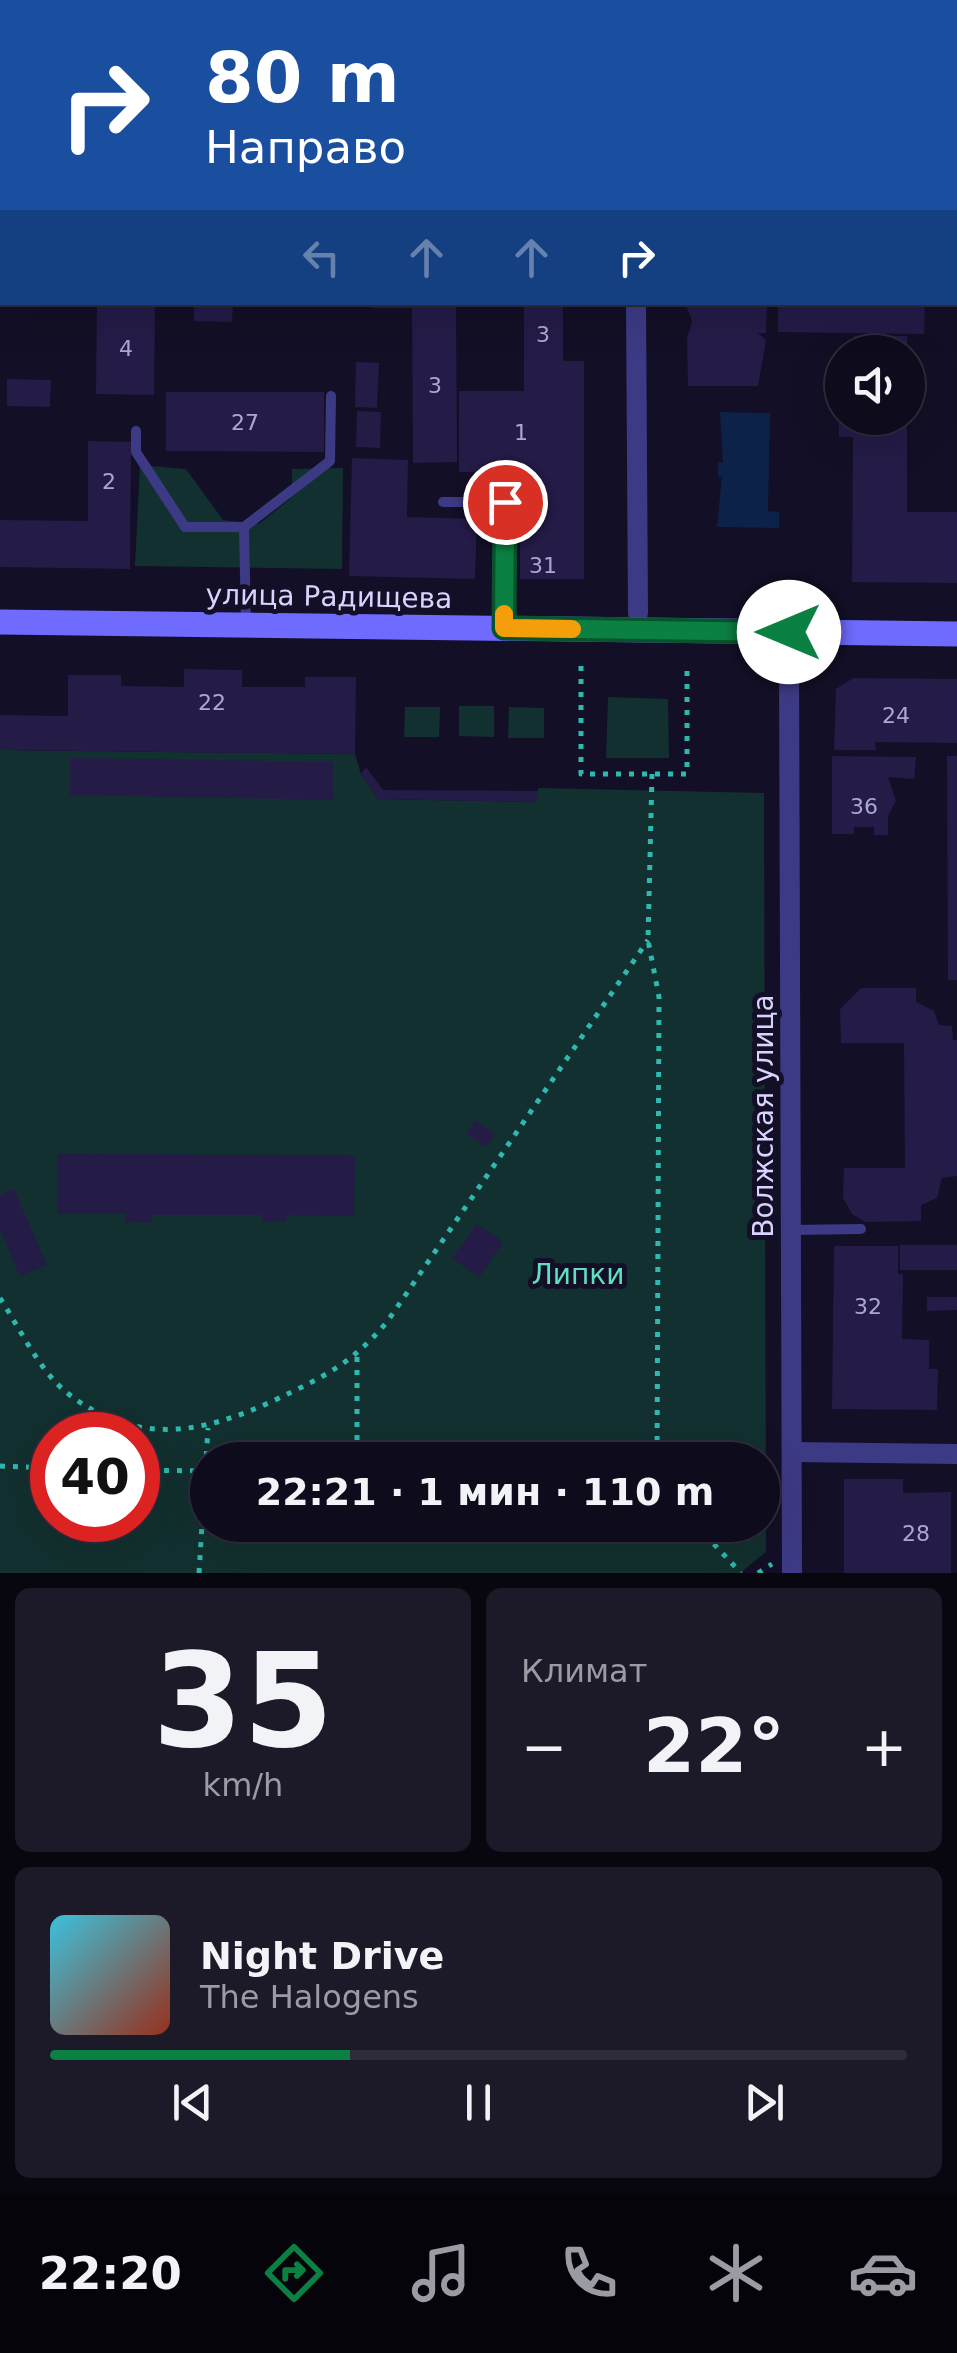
<!DOCTYPE html>
<html lang="ru">
<meta charset="utf-8">
<style>
:root{--surface:#0e0b1c;--page:#1c1929;--text:#f1f3f6;--muted:#9b9ba3;--line:#2e2b3b;--accent:#0b8043}
body{margin:0;font-family:"DejaVu Sans",sans-serif;background:var(--page);color:var(--text);height:100vh;display:flex;flex-direction:column;font-size:38px;white-space:nowrap}
*{box-sizing:border-box;margin:0}
p{font-size:32px;color:var(--muted)}
.icon{flex:none;width:55px;height:55px;fill:none;stroke:currentColor;stroke-width:2;stroke-linecap:round;stroke-linejoin:round}
.map{position:relative;height:1573px;overflow:hidden}
.panel{display:flex;flex-direction:column;gap:15px;padding:15px;background:#08060f;flex:1}
.panel>*{flex:none}
.guide{position:absolute;left:0px;top:0px;width:958px;height:305px;box-shadow:0 10px 40px #0002,0 0 0 2px var(--line);background:#1a4fa0;color:#fff;overflow:hidden}
.buttons{position:absolute;left:825px;top:335px;display:grid;gap:20px}
.buttons a{display:grid;place-items:center;width:100px;height:100px;border-radius:50%;background:var(--surface);box-shadow:0 10px 40px #0002,0 0 0 2px var(--line);font-size:50px}
.speed{position:absolute;left:30px;top:1412px;display:flex;gap:20px;font-size:50px;font-weight:700;text-align:center}
.speed>*{display:grid;place-content:center;width:130px;height:130px;border-radius:50%;background:var(--surface);box-shadow:0 10px 40px #0002,0 0 0 2px var(--line);line-height:1}
.speed .limit{border:15px solid #d22;background:#fff;color:#111}
.pin{position:absolute;display:grid;place-items:center;width:85px;height:85px;color:#fff;margin:-42px;border:5px solid #fff;border-radius:50%;box-shadow:0 2px 10px #0007}
.me{position:absolute;width:110px;margin:-55px;rotate:270deg;stroke-linejoin:round;filter:drop-shadow(0 0 8px #0008)}
.turn{display:flex;align-items:center;gap:35px;height:210px;padding:0 40px;font-size:45px}
.turn .icon{width:130px;height:130px;stroke-width:2.5}
.turn b{display:block;font-size:70px;line-height:85px}
.lanes{display:flex;align-items:center;height:95px;padding:0 40px;background:#0003;justify-content:center;gap:50px;direction:ltr}
.lanes .off{opacity:.35}
.big{font-size:75px;font-weight:700;line-height:1.1}
.panel .widget{flex:1;display:flex;flex-direction:column;justify-content:center;gap:15px;min-width:0;padding:0 35px;border-radius:15px;background:var(--page)}
.panel .dial{align-items:center;gap:0}
.dial b{font-size:130px;line-height:1}
.song{display:flex;align-items:center;gap:30px}
.cover{width:120px;height:120px;border-radius:15px;background:linear-gradient(135deg,hsl(190 70% 55%),hsl(10 70% 35%))}
.played{height:10px;border-radius:5px;background:linear-gradient(90deg,var(--accent) 35%,var(--line) 35%)}
.keys{display:flex;justify-content:space-around;direction:ltr}
.heat{display:flex;justify-content:space-between;align-items:center;font-size:55px;direction:ltr}
.panel .tiles{flex:1;display:grid;gap:15px;grid-template-columns:1fr 1fr}
.widget:last-child{grid-column:span 2}
.trip{position:absolute;left:190px;top:1442px;width:590px;height:100px;border-radius:50px;background:var(--surface);box-shadow:0 10px 40px #0002,0 0 0 2px var(--line);font-weight:700;line-height:100px;text-align:center}
.dock{display:flex;height:160px;justify-content:space-around;align-items:center;background:#06040b;color:var(--muted)}
.dock .icon{width:70px;height:70px}
.dock .active{color:var(--accent)}
.dock b{font-size:45px;color:var(--text)}
.map>svg:first-child{display:block}
.green{fill:#12302f;fill-rule:evenodd}
.water{fill:#0c2248}
.building{fill:#241b47}
.lines{fill:none;stroke-linecap:round;stroke-linejoin:round}
.path{stroke:#2fb8b0;stroke-width:5;stroke-dasharray:5 8;stroke-linecap:butt}
.lane{stroke:#3d3a85;stroke-width:10}
.street{stroke:#3d3a85;stroke-width:20}
.secondary{stroke:#6f6bff;stroke-width:25}
.route-casing{stroke:#07532c;stroke-width:25}
.route{stroke:#0b8043;stroke-width:18}
.slow{stroke:#f59e0b;stroke-width:18}
.labels{text-anchor:middle;stroke-width:10;stroke-linejoin:round;paint-order:stroke}
.number-label{font-size:22px;fill:#aca6d1}
.street-label{font-size:28px;fill:#d9d4ff;stroke:#130f26}
.park-label{font-size:28px;fill:#5fe0c0;stroke:#130f26}
</style>
<div class="map">
<svg width="957" height="1573" viewBox="0 0 957 1573">
<rect width="100%" height="100%" fill="#130f26"/>
<g class="green">
<polygon points="140,465 186,469 223,520 259,524 292,497 292,469 343,468 342,569 135,566"/>
<polygon points="608,697 668,699 669,758 606,758"/>
<polygon points="459,706 494,706 494,737 459,736"/>
<polygon points="405,707 440,707 439,737 404,737"/>
<polygon points="509,707 544,708 544,738 508,738"/>
<path d="M0,750L355,754L361,774L378,799L537,802L538,788L764,793L766,1552L740,1573H0ZM52,1435H138V1520H52ZM208,1460H762V1525H208Z"/>
</g>
<polygon class="water" points="720,412 770,413 768,511 779,512 779,528 717,527 722,477 718,476 718,463 723,462"/>
<g class="building">
<polygon points="97,302 155,302 154,395 96,394"/>
<polygon points="372,302 456,302 457,462 413,463 412,308 372,308"/>
<polygon points="524,302 563,302 563,361 584,361 584,579 520,579 520,472 459,472 459,391 524,391"/>
<polygon points="685,302 767,302 766,333 758,333 766,340 758,386 688,386 687,338 692,321"/>
<polygon points="778,302 925,302 924,334 778,332"/>
<polygon points="194,303 233,304 232,322 194,321"/>
<polygon points="854,336 907,336 907,352 853,352"/>
<polygon points="356,362 379,363 377,408 355,407"/>
<polygon points="7,379 51,380 50,407 7,406"/>
<polygon points="166,392 324,392 324,452 166,451"/>
<polygon points="357,411 381,412 380,448 356,447"/>
<polygon points="839,418 907,418 907,512 957,512 957,583 852,582 853,437 839,437"/>
<polygon points="88,441 131,442 130,569 0,567 0,520 88,521"/>
<polygon points="352,458 408,460 407,517 477,519 475,579 349,576"/>
<polygon points="184,669 242,670 242,687 305,687 305,677 356,677 355,754 0,750 0,715 68,716 68,675 121,675 121,686 184,687"/>
<polygon points="853,678 957,679 957,743 875,742 876,750 834,750 836,689"/>
<polygon points="832,756 916,757 914,779 888,777 896,801 888,816 888,835 874,835 874,827 854,827 854,834 832,834"/>
<polygon points="947,756 957,756 957,980 948,980"/>
<polygon points="70,758 333,762 333,800 70,795"/>
<polygon points="366,767 383,790 538,791 538,802 378,799 361,774"/>
<polygon points="861,988 916,988 916,1002 934,1011 939,1025 952,1026 953,1040 957,1040 957,1176 942,1178 937,1198 921,1205 921,1221 865,1222 852,1214 843,1198 844,1168 905,1168 904,1043 841,1043 840,1009"/>
<polygon points="475,1120 495,1134 486,1147 466,1134"/>
<polygon points="57,1154 355,1155 354,1216 287,1215 286,1222 262,1222 262,1215 152,1215 152,1223 125,1222 125,1214 57,1214"/>
<polygon points="14,1189 47,1265 20,1276 0,1230 0,1195"/>
<polygon points="477,1224 503,1242 479,1277 452,1258"/>
<rect x="900" y="1245" width="57" height="25"/>
<polygon points="834,1246 898,1246 898,1274 903,1274 902,1339 929,1340 929,1369 938,1369 937,1410 832,1409"/>
<polygon points="927,1297 957,1297 957,1310 927,1311"/>
<polygon points="844,1479 903,1479 903,1493 951,1492 951,1573 844,1573"/>
</g>
<g class="lines">
<g class="path">
<polyline points="581,666 581,774 687,774 687,666"/>
<polyline points="652,774 648,940 659,997 657,1460"/>
<path d="M0,1298C19,1327 39,1370 66,1392C135,1447 202,1434 275,1400C325,1376 350,1365 387,1322L648,940"/>
<polyline points="357,1357 357,1460"/>
<polyline points="0,1466 52,1468"/>
<polyline points="138,1470 204,1471"/>
<polyline points="696,1525 741,1573"/>
<polyline points="199,1573 208,1428"/>
<polyline points="758,1573 772,1564"/>
</g>
<g class="lane">
<polyline points="219,0 219,2"/>
<polyline points="845,2 845,0"/>
<polyline points="955,209 957,209"/>
<polyline points="136,431 136,452 185,527 244,527 330,461 331,396"/>
<polyline points="443,502 505,502 504,627"/>
<polyline points="244,527 246,624"/>
<polyline points="792,1230 861,1229"/>
</g>
<g class="street">
<polyline points="634,0 634,2"/>
<polyline points="636,302 638,613"/>
<polyline points="789,658 792,1573"/>
<polyline points="792,1452 957,1454"/>
</g>
<polyline class="secondary" points="0,622 957,634"/>
</g>
<g class="lines">
<defs>
<polyline id="route" points="505,502 504,628 789,632"/>
</defs>
<use href="#route" class="route-casing"/>
<use href="#route" class="route"/>
<polyline class="slow" points="504,614 504,628 572,629"/>
</g>
<g class="labels">
<g class="number-label">
<text x="543" y="342">3</text>
<text x="126" y="356">4</text>
<text x="435" y="393">3</text>
<text x="245" y="430">27</text>
<text x="521" y="440">1</text>
<text x="109" y="489">2</text>
<text x="543" y="573">31</text>
<text x="212" y="710">22</text>
<text x="896" y="723">24</text>
<text x="864" y="814">36</text>
<text x="868" y="1314">32</text>
<text x="916" y="1541">28</text>
</g>
<g class="street-label">
<text transform="translate(329 596) rotate(1)" y="10">улица Радищева</text>
<text transform="translate(763 1116) rotate(-90)" y="10">Волжская улица</text>
</g>
<g class="park-label">
<text x="578" y="1284">Липки</text>
</g>
</g>
</svg>
<div class="buttons">
<a><svg class="icon" aria-label="sound" viewBox="0 0 24 24"><path d="M4 9h4l5-4v14l-5-4H4zM17 9q2 3 0 6"/></svg></a>
</div>
<div class="speed"><div class="limit">40</div></div>
<div class="pin" style="left:505px;top:502px;background:#d93025"><svg class="icon" aria-label="arrive" viewBox="0 0 24 24"><path d="M6 21V4h12l-3 4 3 4H6"/></svg></div>
<svg class="me" style="left:789px;top:632px" viewBox="-20 -20 40 40"><circle r="19" fill="#fff"/><path d="M0-13L10 11 0 6-10 11z" fill="#0b8043"/></svg>
<div class="trip">22:21 · 1 мин · 110 m</div>
<div class="guide">
<div class="turn"><svg class="icon" aria-label="right" viewBox="0 0 24 24"><path d="M7 20v-9h11M14 6l5 5-5 5"/></svg><div><b>80 m</b>Направо</div></div>
<div class="lanes"><svg class="icon off" aria-label="left" viewBox="0 0 24 24"><path d="M17 20v-9H6M10 6l-5 5 5 5"/></svg><svg class="icon off" aria-label="ahead" viewBox="0 0 24 24"><path d="M12 20V5M6 11l6-6 6 6"/></svg><svg class="icon off" aria-label="ahead" viewBox="0 0 24 24"><path d="M12 20V5M6 11l6-6 6 6"/></svg><svg class="icon" aria-label="right" viewBox="0 0 24 24"><path d="M7 20v-9h11M14 6l5 5-5 5"/></svg></div>
</div>
</div>
<section class="panel">
<div class="tiles">
<div class="widget dial"><b>35</b><p>km/h</p></div>
<div class="widget"><p>Климат</p>
<div class="heat"><a>−</a><b class="big">22°</b><a>+</a></div>
</div>
<div class="widget">
<div class="song"><i class="cover"></i><div><b>Night Drive</b><p>The Halogens</p></div></div>
<div class="played"></div>
<div class="keys"><svg class="icon" aria-label="previous" viewBox="0 0 24 24"><path d="M18 5L8 12l10 7zM5 5v14"/></svg><svg class="icon" aria-label="pause" viewBox="0 0 24 24"><path d="M8 5v14M16 5v14"/></svg><svg class="icon" aria-label="next" viewBox="0 0 24 24"><path d="M6 5l10 7-10 7zM19 5v14"/></svg></div>
</div>
</div>
</section>
<nav class="dock">
<b>22:20</b>
<svg class="icon active" aria-label="directions" viewBox="0 0 24 24"><path d="M12 3l9 9-9 9-9-9zM9 14v-3h6M13 9l2 2-2 2"/></svg>
<svg class="icon" aria-label="music" viewBox="0 0 24 24"><path d="M9 18V5l10-2v13"/><circle cx="6" cy="18" r="3"/><circle cx="16" cy="16" r="3"/></svg>
<svg class="icon" aria-label="phone" viewBox="0 0 24 24"><path d="M5 4h4l2 5-3 2q2 4 5 5l2-3 5 2v4C11 20 4 13 5 4z"/></svg>
<svg class="icon" aria-label="climate" viewBox="0 0 24 24"><path d="M12 3v18M4 7l16 10M4 17L20 7"/></svg>
<svg class="icon" aria-label="car" viewBox="0 0 24 24"><path d="M5 17H2v-5l4-1 3-4h7l3 4 3 1v5h-3M9 17h6M6 11h13"/><circle cx="7" cy="17" r="2"/><circle cx="17" cy="17" r="2"/></svg>
</nav>
